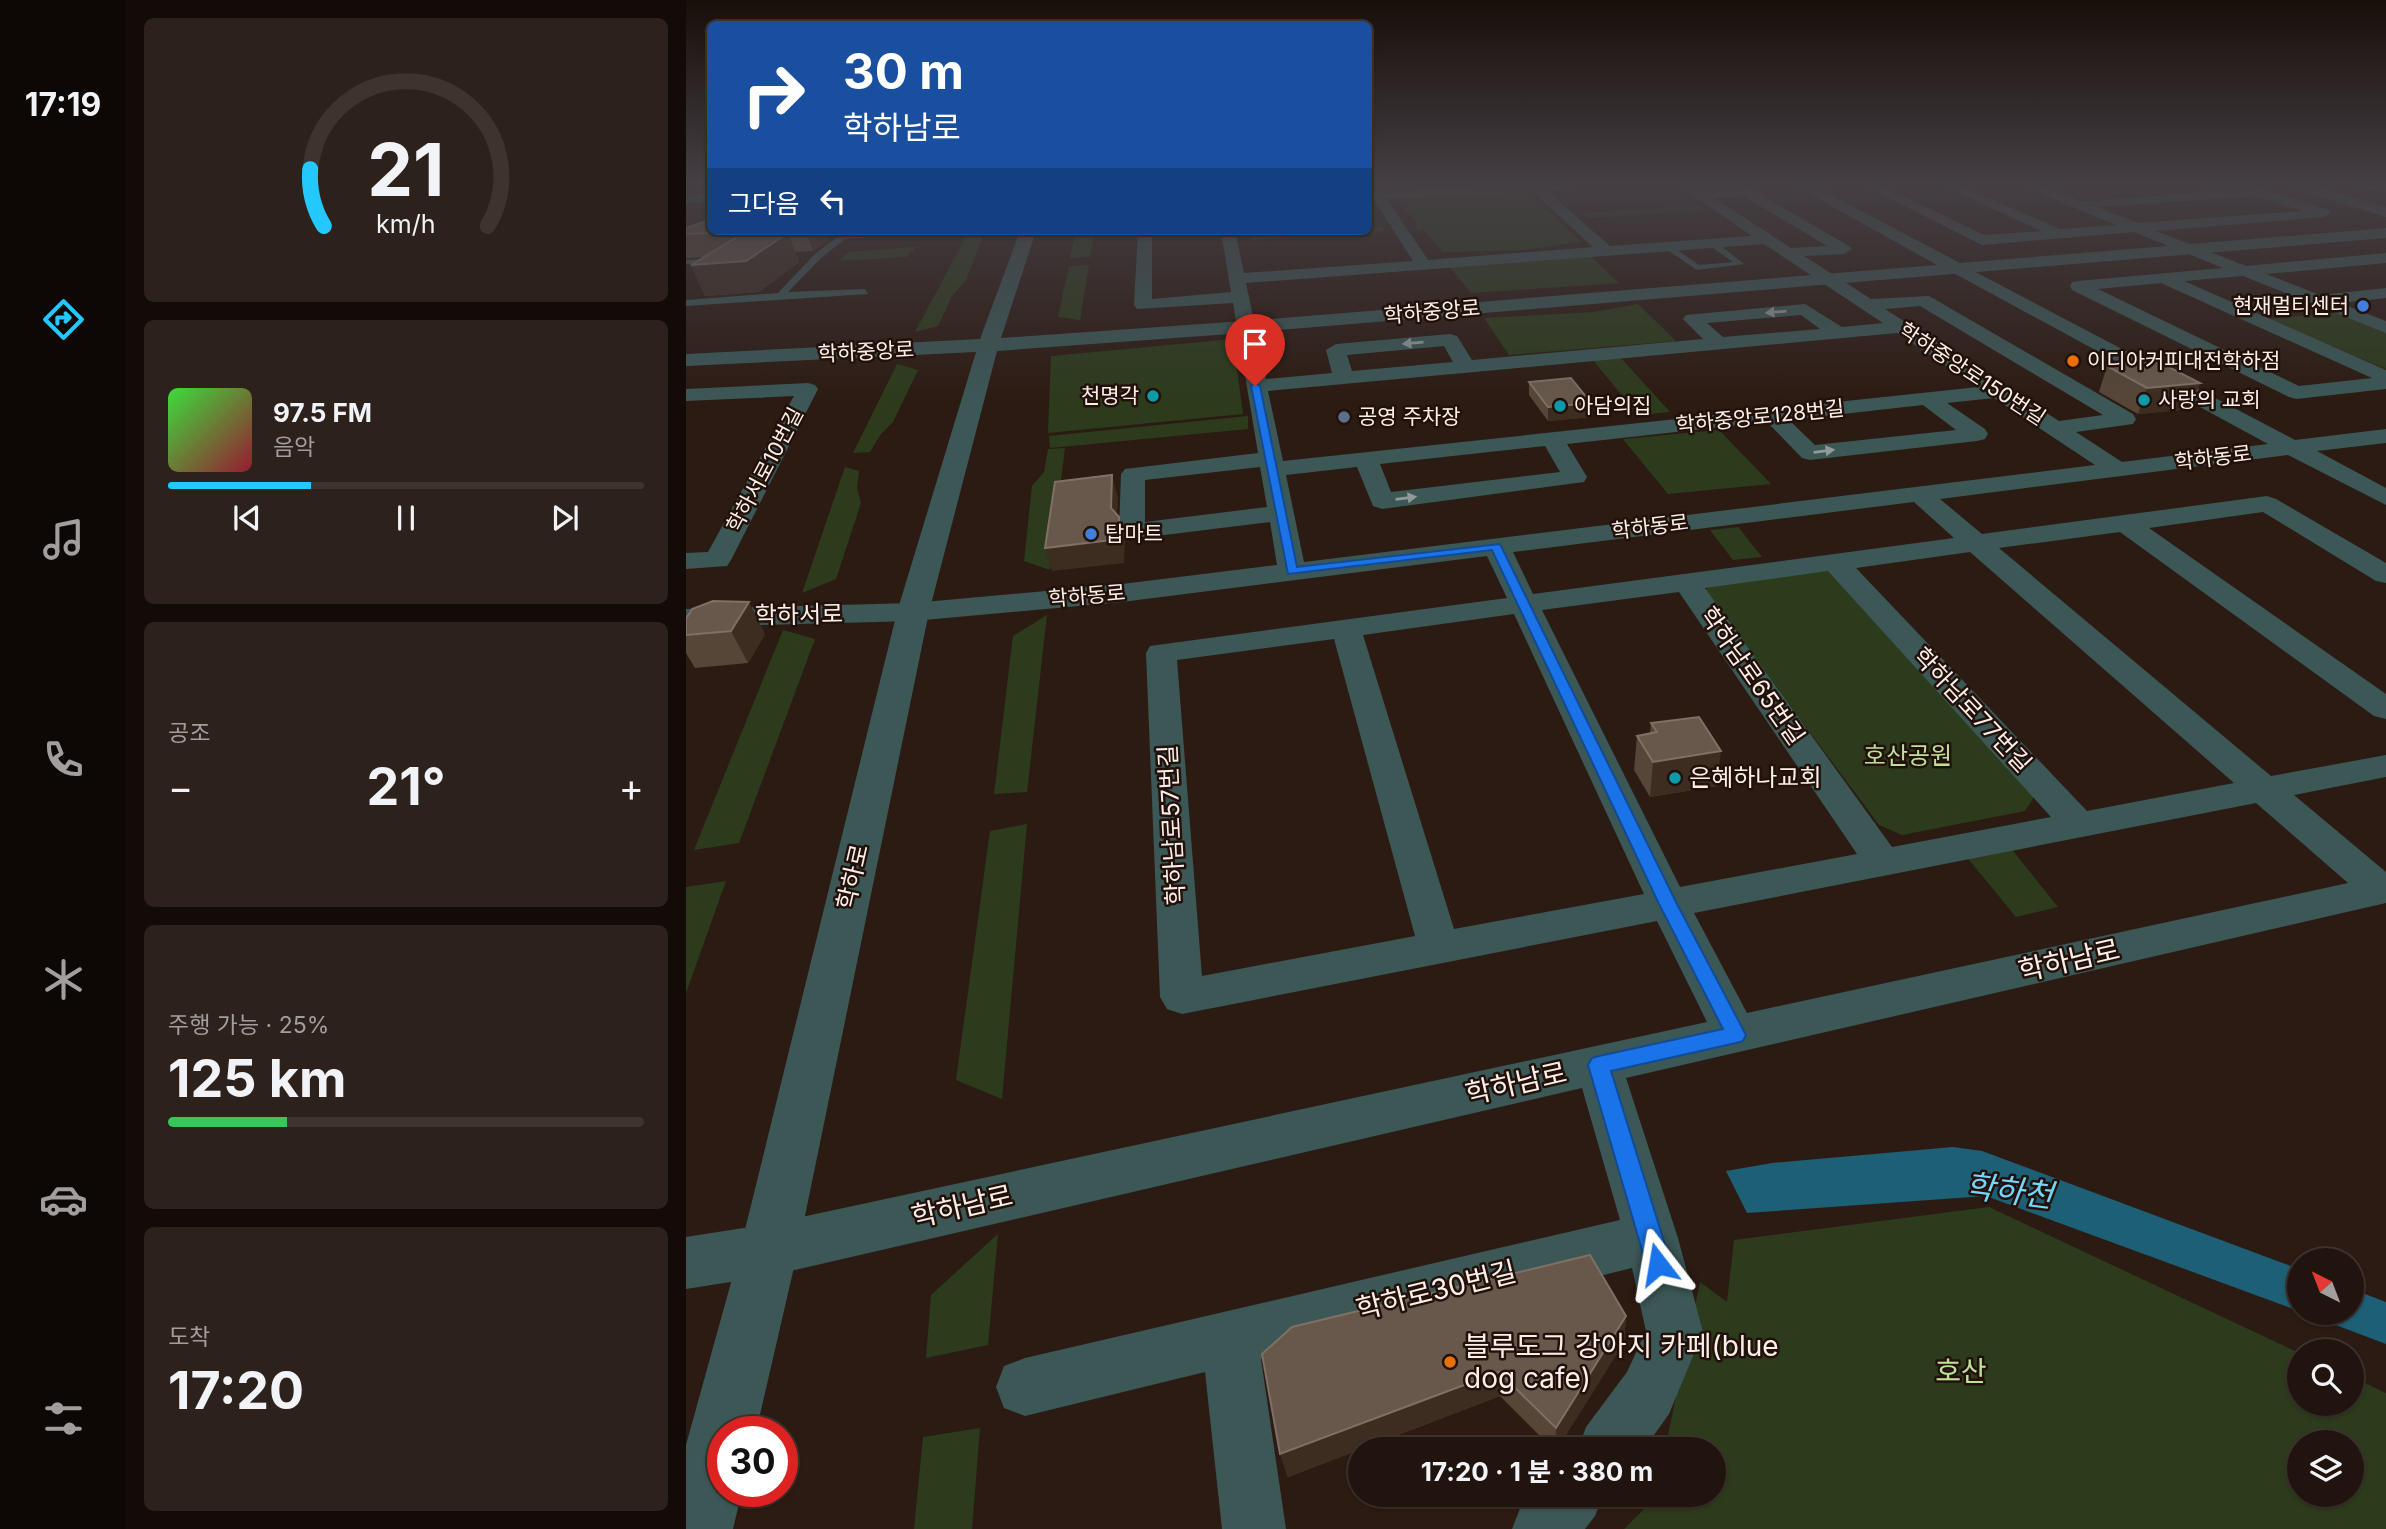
<!DOCTYPE html>
<html lang="ko">
<meta charset="utf-8">
<style>
:root{--surface:#21140e;--page:#2d211c;--text:#f1f3f6;--muted:#a29e9e;--line:#3e332e;--accent:#23c9fe}
body{margin:0;font-family:Inter,"Noto Sans KR",sans-serif;background:var(--page);color:var(--text);height:100vh;display:flex;flex-direction:column;font-size:26px;white-space:nowrap}
*{box-sizing:border-box;margin:0}
p{font-size:23px;color:var(--muted)}
.icon{flex:none;width:38px;height:38px;fill:none;stroke:currentColor;stroke-width:2;stroke-linecap:round;stroke-linejoin:round}
.map{position:relative;flex:1;overflow:hidden}
.side{display:flex;flex-direction:column;gap:18px;padding:18px;background:#120b08;width:560px}
.side>*{flex:none}
.top-card{position:absolute;left:21px;top:21px;width:665px;height:214px;border-radius:10px;box-shadow:0 2px 5px #0004,0 0 0 2px var(--line);background:#1a4fa0;color:#fff;overflow:hidden}
.needle{width:46px;rotate:318deg}
.buttons{position:absolute;left:1601px;top:1248px;display:grid;gap:14px}
.buttons a{display:grid;place-items:center;width:77px;height:77px;border-radius:50%;background:var(--surface);box-shadow:0 2px 5px #0004,0 0 0 2px var(--line);font-size:35px}
.speed{position:absolute;left:21px;top:1416px;display:flex;gap:14px;font-size:35px;font-weight:700;text-align:center}
.speed>*{display:grid;place-content:center;width:91px;height:91px;border-radius:50%;background:var(--surface);box-shadow:0 2px 5px #0004,0 0 0 2px var(--line);line-height:1}
.speed .limit{border:10px solid #d22;background:#fff;color:#111}
.pin{position:absolute;display:grid;place-items:center;width:60px;height:60px;color:#fff;margin:-72px -30px;border-radius:50% 50% 50% 0;rotate:-45deg;box-shadow:0 0 7px #0007}
.pin .icon{rotate:45deg}
.me{position:absolute;width:77px;margin:-38px;rotate:346deg;stroke-linejoin:round;filter:drop-shadow(0 0 5px #0008)}
.turn{display:flex;align-items:center;gap:24px;height:147px;padding:0 21px;font-size:32px}
.turn .icon{width:91px;height:91px;stroke-width:2.5}
.turn b{display:block;font-size:49px;line-height:60px}
.then{display:flex;align-items:center;height:66px;padding:0 21px;background:#0003;gap:14px;font-size:26px}
.big{font-size:52px;font-weight:700;line-height:1.1}
.side .widget{flex:1;display:flex;flex-direction:column;justify-content:center;gap:10px;min-width:0;padding:0 24px;border-radius:10px;background:var(--page)}
.side .dial{align-items:center;gap:0}
.dial svg{height:182px;overflow:visible;fill:none;stroke:var(--line);stroke-width:7;stroke-linecap:round;text-anchor:middle}
.dial text{fill:var(--text);stroke:none}
.song{display:flex;align-items:center;gap:21px}
.cover{width:84px;height:84px;border-radius:10px;background:linear-gradient(135deg,hsl(120 70% 55%),hsl(350 70% 35%))}
.played{height:7px;border-radius:4px;background:linear-gradient(90deg,var(--accent) 30%,var(--line) 30%)}
.keys{display:flex;justify-content:space-around;direction:ltr}
.heat{display:flex;justify-content:space-between;align-items:center;font-size:38px;direction:ltr}
.charge{height:10px;border-radius:5px;background:linear-gradient(90deg,#34c759 25%,var(--line) 0)}
.trip{position:absolute;left:662px;top:1437px;width:378px;height:70px;border-radius:35px;background:var(--surface);box-shadow:0 2px 5px #0004,0 0 0 2px var(--line);font-weight:700;line-height:70px;text-align:center}
main{display:flex;flex:1;min-height:0}
.tab-bar{display:flex;flex-direction:column;width:126px;justify-content:space-around;align-items:center;background:#0d0806;color:var(--muted)}
.tab-bar .icon{width:49px;height:49px}
.tab-bar .active{color:var(--accent)}
.tab-bar b{font-size:32px;color:var(--text)}
.map>svg:first-child{display:block}
.green{fill:#2c3b1c;fill-rule:evenodd}
.water{fill:#1d5f75}
.lines{fill:none;stroke-linecap:round;stroke-linejoin:round}
.service{fill:#3b5756;fill-rule:evenodd}
.minor{fill:#3b5756;fill-rule:evenodd}
.tertiary{fill:#3b5756;fill-rule:evenodd}
.wall{fill:#554638}
.shaded-wall{fill:#3d2d21}
.building{fill:#67584b;stroke:#7e7064;stroke-width:2}
.oneway{fill:#929b99}
.route{fill:#1a73e8;stroke:#114b97;stroke-width:2}
.shop-dot{fill:#3f7fe0;stroke:#22110a;stroke-width:2.5}
.food-dot{fill:#e8710a;stroke:#22110a;stroke-width:2.5}
.culture-dot{fill:#0f9aa8;stroke:#22110a;stroke-width:2.5}
.service-dot{fill:#5c6f8a;stroke:#22110a;stroke-width:2.5}
.labels{text-anchor:middle;stroke-width:5;stroke-linejoin:round;paint-order:stroke}
.far-poi-label{font-size:21px;fill:#fcefea;stroke:#22110a;text-anchor:start}
.far-street-label{font-size:21px;fill:#fcefea;stroke:#22110a}
.street-label{font-size:24px;fill:#fcefea;stroke:#22110a}
.park-label{font-size:24px;fill:#bde198;stroke:#22110a}
.poi-label{font-size:24px;fill:#fcefea;stroke:#22110a;text-anchor:start}
.near-street-label{font-size:28px;fill:#fcefea;stroke:#22110a}
.near-poi-label{font-size:28px;fill:#fcefea;stroke:#22110a;text-anchor:start}
.near-park-label{font-size:28px;fill:#bde198;stroke:#22110a}
.near-water-label{font-size:32px;font-style:italic;fill:#76d6f9;stroke:#22110a}
</style>
<main>
<nav class="tab-bar">
<b>17:19</b>
<svg class="icon active" aria-label="directions" viewBox="0 0 24 24"><path d="M12 3l9 9-9 9-9-9zM9 14v-3h6M13 9l2 2-2 2"/></svg>
<svg class="icon" aria-label="music" viewBox="0 0 24 24"><path d="M9 18V5l10-2v13"/><circle cx="6" cy="18" r="3"/><circle cx="16" cy="16" r="3"/></svg>
<svg class="icon" aria-label="phone" viewBox="0 0 24 24"><path d="M5 4h4l2 5-3 2q2 4 5 5l2-3 5 2v4C11 20 4 13 5 4z"/></svg>
<svg class="icon" aria-label="climate" viewBox="0 0 24 24"><path d="M12 3v18M4 7l16 10M4 17L20 7"/></svg>
<svg class="icon" aria-label="car" viewBox="0 0 24 24"><path d="M5 17H2v-5l4-1 3-4h7l3 4 3 1v5h-3M9 17h6M6 11h13"/><circle cx="7" cy="17" r="2"/><circle cx="17" cy="17" r="2"/></svg>
<svg class="icon" aria-label="filters" viewBox="0 0 24 24"><path d="M4 7h16M4 17h16"/><circle cx="9" cy="7" r="2"/><circle cx="15" cy="17" r="2"/></svg>
</nav>
<section class="side">
<div class="widget dial"><svg viewBox="0 0 100 80">
<path d="M14 69A42 42 0 1 1 86 69"/>
<path d="M14 69A42 42 0 0 1 8 44" stroke="#23c9fe"/>
<text x="50" y="56" font-size="32" font-weight="700">21</text>
<text x="50" y="72" font-size="11">km/h</text>
</svg></div>
<div class="widget">
<div class="song"><i class="cover"></i><div><b>97.5 FM</b><p>음악</p></div></div>
<div class="played"></div>
<div class="keys"><svg class="icon" aria-label="previous" viewBox="0 0 24 24"><path d="M18 5L8 12l10 7zM5 5v14"/></svg><svg class="icon" aria-label="pause" viewBox="0 0 24 24"><path d="M8 5v14M16 5v14"/></svg><svg class="icon" aria-label="next" viewBox="0 0 24 24"><path d="M6 5l10 7-10 7zM19 5v14"/></svg></div>
</div>
<div class="widget"><p>공조</p>
<div class="heat"><a>−</a><b class="big">21°</b><a>+</a></div>
</div>
<div class="widget"><p>주행 가능 · 25%</p><b class="big">125 km</b><div class="charge"></div></div>
<div class="widget"><p>도착</p><b class="big">17:20</b></div>
</section>
<div class="map">
<svg width="1700" height="1529" viewBox="0 0 1700 1529">
<rect width="100%" height="100%" fill="#2c1b13"/>
<g class="green">
<polygon points="830,190 841,191 895,242 837,250 757,252 737,229 733,230 729,224 731,223 710,199 719,196"/>
<polygon points="1015,205 1021,210 902,218 896,213"/>
<polygon points="696,226 699,231 565,240 564,235 682,231 683,227"/>
<polygon points="283,231 299,231 280,280 266,296 252,326 229,332"/>
<polygon points="390,231 409,231 404,257 384,258"/>
<polygon points="230,247 220,257 153,261 162,252"/>
<polygon points="903,255 933,283 785,293 763,266"/>
<polygon points="403,265 394,320 372,317 383,266"/>
<polygon points="952,304 990,341 823,355 798,318 908,312"/>
<polygon points="1654,312 1700,330 1700,369 1581,319"/>
<polygon points="547,339 557,414 362,433 365,356"/>
<polygon points="935,358 984,412 952,415 907,360"/>
<polygon points="211,364 232,370 207,422 195,434 184,452 167,453"/>
<polygon points="562,416 562,429 364,448 363,436"/>
<polygon points="1033,430 1085,484 982,494 937,439"/>
<polygon points="379,448 364,570 338,561 346,486 358,472 362,449"/>
<polygon points="159,467 173,471 171,488 175,503 150,579 116,593"/>
<polygon points="1053,527 1053,528 1076,557 1047,560 1024,530"/>
<polygon points="1128,567 1145,571 1348,797 1339,811 1216,835 1193,825 1019,591 1029,580"/>
<polygon points="361,615 341,792 308,794 327,636"/>
<polygon points="97,630 129,639 53,843 8,850"/>
<polygon points="341,824 316,1099 270,1080 304,831"/>
<polygon points="1324,847 1372,907 1330,917 1279,855"/>
<polygon points="40,881 0,993 0,887"/>
<path d="M1303,1207L1613,1353L1614,1404H1666V1377L1700,1393V1529H938L968,1499L969,1495L1027,1494V1449H979L1014,1282L1041,1302L1048,1240ZM1614,1442H1666V1494H1614Z"/>
<polygon points="312,1234 302,1345 240,1358 245,1295"/>
<polygon points="294,1428 286,1529 228,1529 237,1437"/>
</g>
<g class="water">
<polygon points="1267,1147 1296,1151 1613,1269 1613,1311 1300,1196 1061,1213 1040,1171 1086,1163"/>
<polygon points="1666,1289 1700,1302 1700,1344 1618,1313 1666,1312"/>
</g>
<g class="lines">
<g class="service">
<polygon points="229,231 237,233 159,239 135,258 102,292 179,289 182,294 0,306 0,300 92,293 129,254 154,235"/>
<polygon points="1024,242 1030,242 1058,264 1011,270 977,247 984,245 1013,265 1047,262 1024,246"/>
<polygon points="38,258 35,262 0,264 0,260"/>
</g>
<g class="minor">
<path d="M809,185H888L881,189L860,190L924,246L1066,236L992,185H1008L1017,191L1065,189L1163,246L1166,249L1158,254L1118,256L1185,299L1243,296L1447,414L1450,419L1447,424L1390,432L1436,462L1582,444L1264,271L1262,268L1264,265H1276L1609,440L1700,429V443L1631,451L1700,488V505L1602,455L1254,499L1296,534L1581,496L1590,499L1700,563V583L1690,581L1577,512L1463,528L1700,694V719L1688,716L1434,532L1313,548L1585,776L1700,755V777L1608,795L1700,872V903L940,1078L992,1238L1017,1332L983,1414L958,1449H892L900,1427L941,1372L960,1331L946,1268L575,1359L600,1529H536L519,1372L339,1416L318,1408L310,1387L318,1366L339,1358L934,1220L896,1088L83,1276L0,1289V1237L83,1224L1021,1022L971,921L496,1014L481,1009L474,997L460,653L464,646L821,598L801,556L436,602L227,621L0,627V609L227,603L436,584L591,565L584,522L446,539L437,537L433,531L435,474L439,469L572,453L547,303L451,309L448,305L452,231H466V299L545,292L535,231H549L558,273L727,261L688,200H682V192ZM846,191L907,247L742,260L701,199ZM1058,196L1141,246L1105,248L1028,198ZM1078,244L1197,323L1156,327L1119,304L1000,315L997,319L1017,339L786,360L771,336L764,334L650,344L640,350L646,373L580,379L560,283ZM1234,306L1417,415L1373,421L1199,309ZM1115,315L1134,329L1037,337L1021,323ZM1211,333L1292,387L597,461L582,391ZM758,346L767,362L666,371L661,355ZM1308,398L1409,465L618,562L600,475L671,467L687,506L696,509L898,482L901,477L881,444L1081,422L1116,458L1124,460L1291,441L1299,439L1302,434L1299,429L1261,403ZM1237,405L1270,430L1129,445L1103,420ZM859,446L874,472L705,492L694,464ZM574,467L581,507L459,522V480ZM1228,502L1268,538L847,594L827,552ZM1284,552L1548,783L1401,811L1170,568ZM1142,571L1365,817L1206,847L1019,588ZM993,592L1171,854L994,887L856,610ZM828,614L958,894L768,929L677,635ZM648,639L729,936L516,976L491,660ZM1570,803L1662,883L1061,1013L1008,913Z"/>
<path d="M1177,185H1194L1298,235L1355,231L1255,185H1273L1374,229L1430,225L1335,185H1354L1397,202L1549,189L1541,185H1562L1643,210L1645,213L1638,217L1470,231L1560,266L1700,253V263L1580,274L1634,295L1700,288V298L1654,303L1700,321V333L1557,276L1498,281L1700,370V389L1610,399L1603,397L1386,290L1384,286L1386,282L1392,281L1537,268L1448,232L1296,245ZM1570,196L1616,211L1452,223L1411,207ZM1475,283L1686,378L1613,386L1412,289Z"/>
<polygon points="1669,185 1700,185 1700,192 1676,189"/>
<polygon points="24,194 24,202 0,203 0,195"/>
<polygon points="122,383 129,385 132,389 45,560 41,566 0,569 0,553 22,552 108,396 0,401 0,389"/>
<polygon points="846,1494 918,1494 909,1516 899,1529 826,1529 835,1506"/>
</g>
<g class="tertiary">
<polygon points="1108,185 1126,185 1274,263 1700,228 1700,238 558,333 311,351 243,612 112,1250 70,1432 37,1432 37,1491 56,1491 47,1529 0,1529 0,1445 54,1250 211,612 290,352 0,366 0,354 294,339 334,231 350,231 315,338 558,321 1251,265"/>
<polygon points="1604,185 1626,185 1700,207 1700,217 1606,188"/>
</g>
</g>
<g class="wall">
<polygon points="0,228 24,231 139,231 143,240 127,251 109,252 113,262 73,292 19,296 5,265 18,257 0,258"/>
<polygon points="1421,366 1514,383 1504,409 1452,414 1413,392"/>
<polygon points="843,382 905,417 862,421 843,395"/>
<polygon points="0,619 79,634 62,663 9,668 0,653"/>
<polygon points="965,723 1031,786 964,797 948,770 951,736 964,733"/>
<polygon points="940,1316 938,1342 871,1449 867,1449 814,1396 602,1477 594,1454"/>
</g>
<g class="shaded-wall">
<polygon points="120,231 139,231 143,240 127,251"/>
<polygon points="102,233 113,262 73,292 19,296 5,265"/>
<polygon points="1514,383 1504,409 1452,414 1461,388"/>
<polygon points="905,403 905,417 862,421 862,407"/>
<polygon points="426,475 432,498 430,531 425,508"/>
<polygon points="433,517 439,540 438,563 366,571 359,548"/>
<polygon points="63,602 79,634 62,663 45,631"/>
<polygon points="1035,751 1031,786 964,797 967,762"/>
<polygon points="940,1316 938,1342 871,1449 870,1449 870,1428"/>
<polygon points="813,1372 814,1396 602,1477 594,1454"/>
</g>
<g class="building">
<polygon points="24,220 24,231 72,231 0,234 0,228"/>
<polygon points="102,233 60,261 5,265 56,234"/>
<polygon points="1469,360 1514,383 1461,388 1421,366"/>
<polygon points="885,378 905,403 862,407 843,382"/>
<polygon points="426,475 425,508 433,517 433,539 359,548 369,482"/>
<polygon points="27,601 63,602 45,631 0,635 0,619 6,609"/>
<polygon points="1013,717 1035,751 967,762 951,736 971,732 965,723"/>
<polygon points="904,1255 940,1316 870,1428 813,1372 594,1454 576,1354 606,1327"/>
</g>
<defs><path id="oneway-solid" d="M-6-.8H1V-3.2L6.5 0L1 3.2V.8H-6Z" transform="scale(1.75)"/></defs>
<g class="oneway">
<use href="#oneway-solid" transform="translate(1090 312) rotate(175)"/>
<use href="#oneway-solid" transform="translate(727 343) rotate(175)"/>
<use href="#oneway-solid" transform="translate(1138 451) rotate(-7)"/>
<use href="#oneway-solid" transform="translate(720 498) rotate(-7)"/>
</g>
<linearGradient id="sky" x2="0" y2="1"><stop stop-color="#180f0a"/><stop offset="0.46" stop-color="#453f44"/><stop offset="1" stop-color="#453f44" stop-opacity="0"/></linearGradient>
<rect width="1700" height="399" fill="url(#sky)"/>
<polygon class="route" points="569,383 574,386 611,567 814,544 991,904 1060,1035 1057,1041 1050,1043 925,1071 985,1264 981,1272 972,1276 964,1272 960,1264 902,1065 906,1058 913,1056 1037,1029 973,904 806,550 602,574 565,386"/>
<g class="shop-dot">
<circle cx="1677" cy="306" r="7"/>
<circle cx="405" cy="534" r="7"/>
</g>
<g class="food-dot">
<circle cx="1387" cy="361" r="7"/>
<circle cx="764" cy="1362" r="7"/>
</g>
<g class="culture-dot">
<circle cx="467" cy="396" r="7"/>
<circle cx="1458" cy="400" r="7"/>
<circle cx="874" cy="406" r="7"/>
<circle cx="989" cy="778" r="7"/>
</g>
<circle class="service-dot" cx="658" cy="417" r="7"/>
<g class="labels">
<g class="far-poi-label">
<text x="1663" y="313" text-anchor="end">현재멀티센터</text>
<text x="1401" y="368">이디아커피대전학하점</text>
<text x="453" y="403" text-anchor="end">천명각</text>
<text x="1472" y="407">사랑의 교회</text>
<text x="888" y="413">아담의집</text>
<text x="672" y="424">공영 주차장</text>
<text x="419" y="541">탑마트</text>
</g>
<g class="far-street-label">
<text transform="translate(746 312) rotate(-5)" y="7">학하중앙로</text>
<text transform="translate(180 352) rotate(-3)" y="7">학하중앙로</text>
<text transform="translate(1286 374) rotate(33)" y="7">학하중앙로150번길</text>
<text transform="translate(1074 417) rotate(-6)" y="7">학하중앙로128번길</text>
<text transform="translate(1527 458) rotate(-7)" y="7">학하동로</text>
<text transform="translate(79 470) rotate(-62)" y="7">학하서로10번길</text>
<text transform="translate(964 527) rotate(-7)" y="7">학하동로</text>
<text transform="translate(401 596) rotate(-5)" y="7">학하동로</text>
</g>
<g class="street-label">
<text transform="translate(113 615) rotate(-1)" y="8">학하서로</text>
<text transform="translate(1066 676) rotate(55)" y="8">학하남로65번길</text>
<text transform="translate(1286 710) rotate(47)" y="8">학하남로77번길</text>
<text transform="translate(486 825) rotate(-93)" y="8">학하남로57번길</text>
<text transform="translate(167 877) rotate(-77)" y="8">학하로</text>
</g>
<g class="park-label">
<text x="1222" y="764">호산공원</text>
</g>
<g class="poi-label">
<text x="1003" y="786">은혜하나교회</text>
</g>
<g class="near-street-label">
<text transform="translate(1383 960) rotate(-13)" y="10">학하남로</text>
<text transform="translate(830 1083) rotate(-13)" y="10">학하남로</text>
<text transform="translate(276 1206) rotate(-13)" y="10">학하남로</text>
<text transform="translate(750 1290) rotate(-14)" y="10">학하로30번길</text>
</g>
<g class="near-poi-label">
<text x="778" y="1356">블루도그 강아지 카페(blue<tspan x="778" dy="32">dog cafe)</tspan></text>
</g>
<g class="near-park-label">
<text x="1275" y="1381">호산</text>
</g>
<g class="near-water-label">
<text transform="translate(1323 1191) rotate(7)" y="11">학하천</text>
</g>
</g>
</svg>
<div class="buttons">
<a><svg class="needle" viewBox="-14 -14 28 28"><path d="M0-13l5 13h-10z" fill="#e53935"/><path d="M0 13l5-13h-10z" fill="#a29e9e"/></svg></a>
<a><svg class="icon" aria-label="search" viewBox="0 0 24 24"><circle cx="10" cy="10" r="6"/><path d="M15 15l6 6"/></svg></a>
<a><svg class="icon" aria-label="layers" viewBox="0 0 24 24"><path d="M12 4l9 5-9 5-9-5zM3 14l9 5 9-5"/></svg></a>
</div>
<div class="speed"><div class="limit">30</div></div>
<div class="pin" style="left:569px;top:386px;background:#d93025"><svg class="icon" aria-label="arrive" viewBox="0 0 24 24"><path d="M6 21V4h12l-3 4 3 4H6"/></svg></div>
<svg class="me" style="left:972px;top:1264px" viewBox="-20 -20 40 40"><path d="M0-17L14 15 0 8-14 15z" fill="#1a73e8" stroke="#fff" stroke-width="4"/></svg>
<div class="trip">17:20 · 1 분 · 380 m</div>
<div class="top-card">
<div class="turn"><svg class="icon" aria-label="right" viewBox="0 0 24 24"><path d="M7 20v-9h11M14 6l5 5-5 5"/></svg><div><b>30 m</b>학하남로</div></div>
<div class="then">그다음<svg class="icon" aria-label="left" viewBox="0 0 24 24"><path d="M17 20v-9H6M10 6l-5 5 5 5"/></svg></div>
</div>
</div>
</main>
